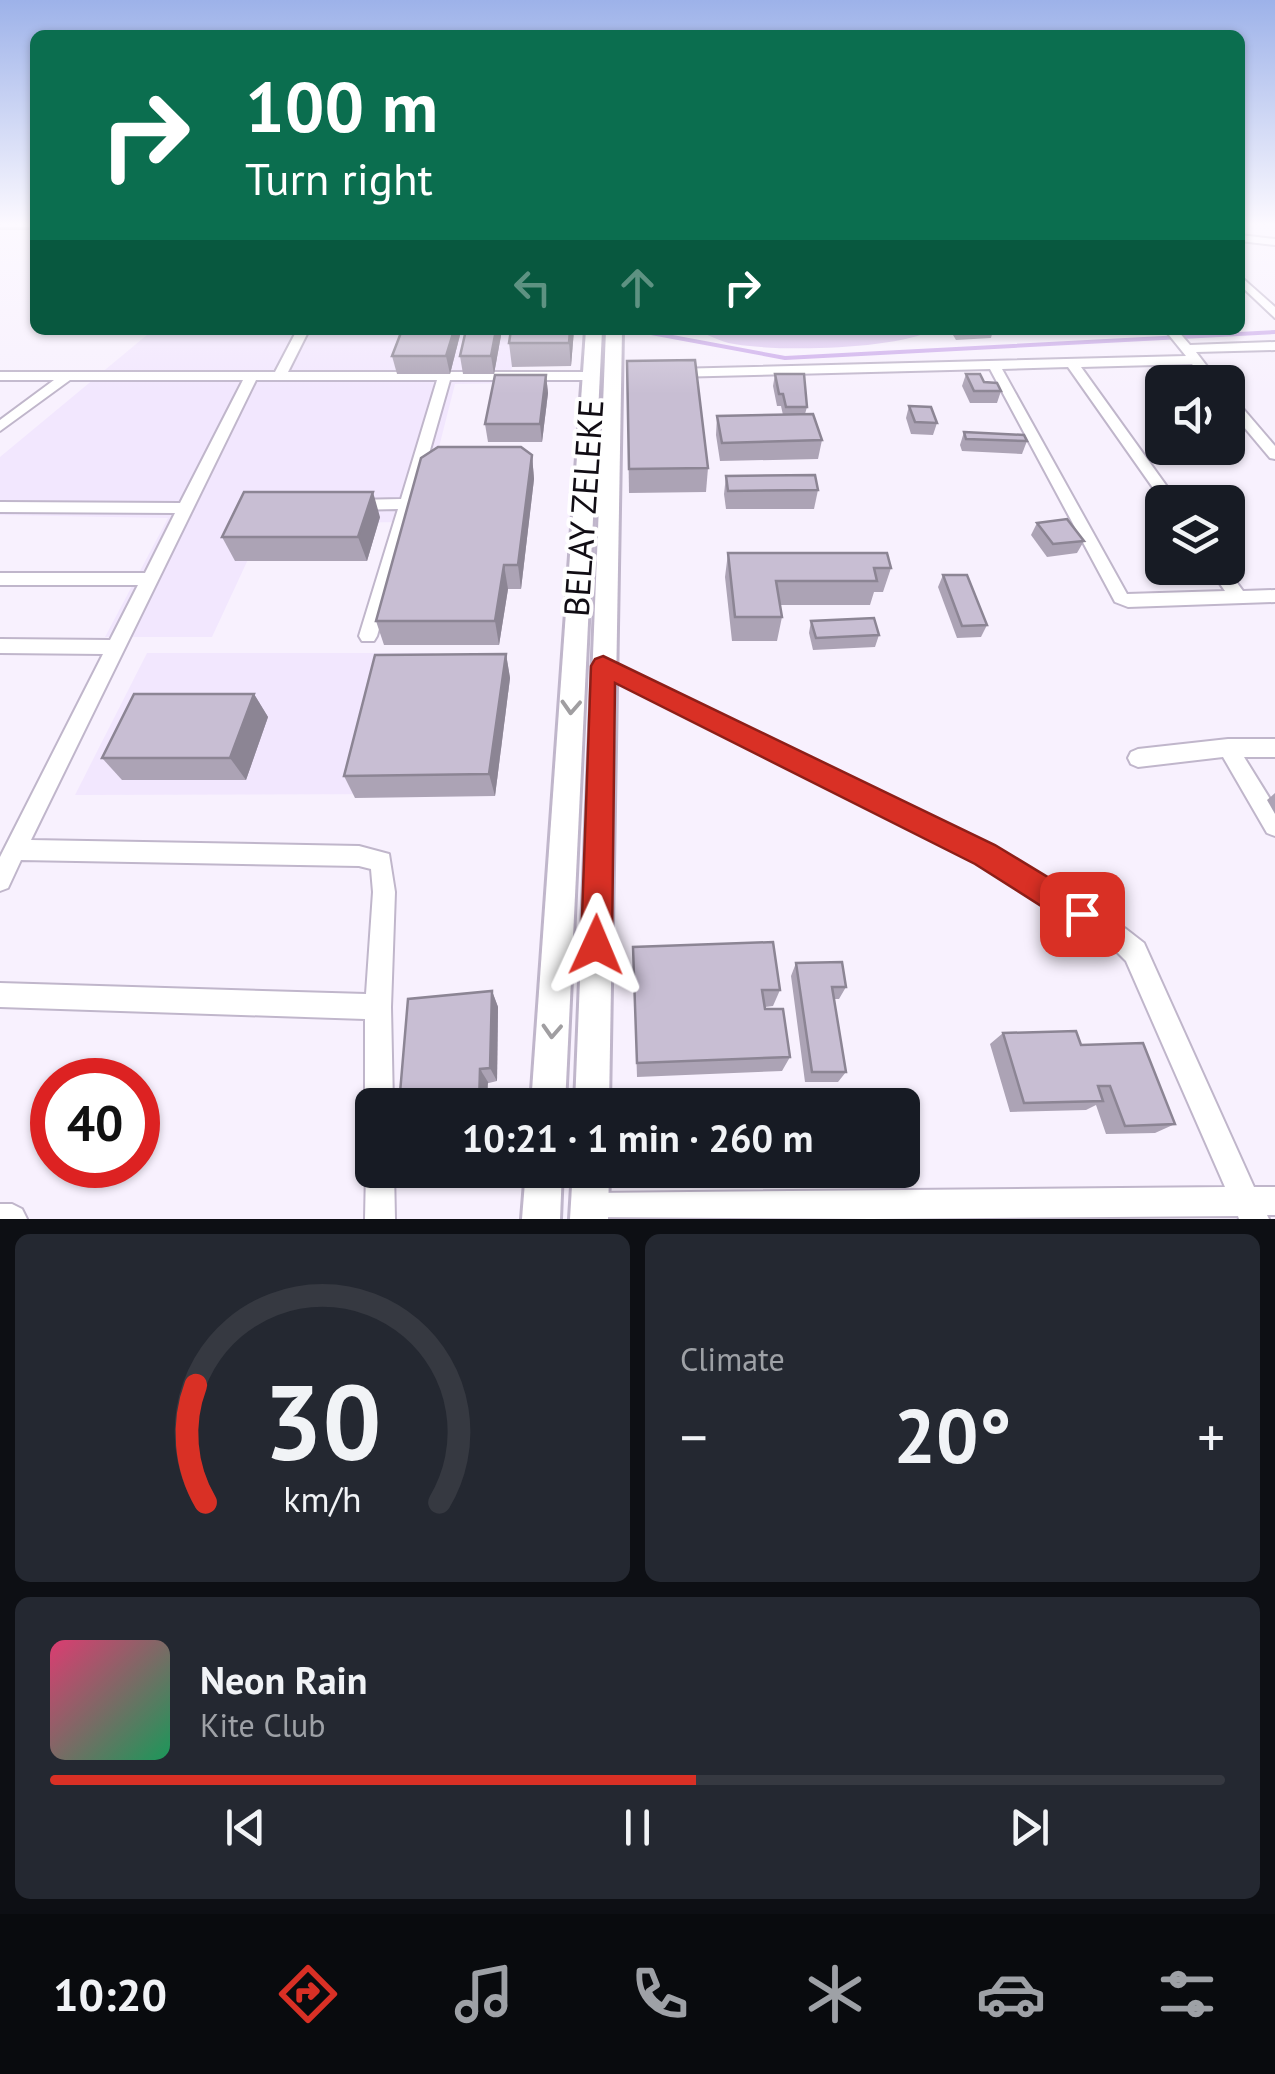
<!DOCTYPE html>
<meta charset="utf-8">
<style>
:root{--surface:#171b24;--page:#242831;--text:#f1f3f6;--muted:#9ea1a6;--line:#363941;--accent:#d93025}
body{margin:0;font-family:"PT Sans",sans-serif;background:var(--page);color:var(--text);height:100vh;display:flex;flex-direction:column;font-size:38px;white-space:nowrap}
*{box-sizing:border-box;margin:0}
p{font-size:32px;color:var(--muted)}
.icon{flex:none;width:55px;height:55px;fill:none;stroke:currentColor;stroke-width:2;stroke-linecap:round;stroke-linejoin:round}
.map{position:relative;height:1219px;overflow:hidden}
.side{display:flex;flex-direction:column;gap:15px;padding:15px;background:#0d0f14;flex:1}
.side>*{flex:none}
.top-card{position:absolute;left:30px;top:30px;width:1215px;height:305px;border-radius:15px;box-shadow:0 2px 8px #0004;background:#0b6e4f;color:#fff;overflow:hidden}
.buttons{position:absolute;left:1145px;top:365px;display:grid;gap:20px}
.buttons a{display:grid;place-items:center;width:100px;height:100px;border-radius:15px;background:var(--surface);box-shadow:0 2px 8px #0004;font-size:50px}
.speed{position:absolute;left:30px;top:1058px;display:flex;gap:20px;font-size:50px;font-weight:700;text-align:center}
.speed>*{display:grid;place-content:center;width:130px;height:130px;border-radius:50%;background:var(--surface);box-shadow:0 2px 8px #0004;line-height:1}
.speed .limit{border:15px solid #d22;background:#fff;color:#111}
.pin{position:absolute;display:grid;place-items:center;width:85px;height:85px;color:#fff;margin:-42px;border-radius:20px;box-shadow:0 5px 15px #0006}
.me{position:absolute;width:110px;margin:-55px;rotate:1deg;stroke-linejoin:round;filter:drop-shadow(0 0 8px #0008)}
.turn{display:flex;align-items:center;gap:35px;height:210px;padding:0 50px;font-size:45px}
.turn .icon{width:130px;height:130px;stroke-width:2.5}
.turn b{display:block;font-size:70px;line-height:85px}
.lanes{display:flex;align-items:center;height:95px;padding:0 50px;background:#0003;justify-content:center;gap:50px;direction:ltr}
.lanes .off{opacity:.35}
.big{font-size:75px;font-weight:700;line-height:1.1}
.side .widget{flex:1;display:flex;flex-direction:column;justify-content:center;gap:15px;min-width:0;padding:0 35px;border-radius:15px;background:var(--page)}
.side .dial{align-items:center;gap:0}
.dial svg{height:260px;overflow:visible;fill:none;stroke:var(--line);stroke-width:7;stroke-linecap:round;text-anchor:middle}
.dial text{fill:var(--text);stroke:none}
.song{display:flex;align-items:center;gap:30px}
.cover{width:120px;height:120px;border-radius:15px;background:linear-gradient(135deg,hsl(340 70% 55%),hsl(150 70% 35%))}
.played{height:10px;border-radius:5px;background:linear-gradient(90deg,var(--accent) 55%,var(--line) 55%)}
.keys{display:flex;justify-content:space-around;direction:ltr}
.heat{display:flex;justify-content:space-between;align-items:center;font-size:55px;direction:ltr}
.side .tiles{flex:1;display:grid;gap:15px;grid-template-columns:1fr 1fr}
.widget:last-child{grid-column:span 2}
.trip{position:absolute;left:355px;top:1088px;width:565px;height:100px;border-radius:15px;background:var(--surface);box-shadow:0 2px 8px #0004;font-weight:700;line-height:100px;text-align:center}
.tab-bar{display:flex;height:160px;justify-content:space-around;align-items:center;background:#090b0e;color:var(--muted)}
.tab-bar .icon{width:70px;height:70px}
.tab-bar .current{color:var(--accent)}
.tab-bar b{font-size:45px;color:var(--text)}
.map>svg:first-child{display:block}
.built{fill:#f2e7fe}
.green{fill:#e0cdf2}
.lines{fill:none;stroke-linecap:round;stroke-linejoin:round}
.stream{stroke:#ceafeb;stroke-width:4}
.minor-casing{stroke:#c0b6cb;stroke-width:4}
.tertiary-casing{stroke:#c0b6cb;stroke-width:6}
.minor{fill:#fff;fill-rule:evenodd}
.tertiary{fill:#fff;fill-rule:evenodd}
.wall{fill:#aca3b5}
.shaded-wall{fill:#8c8594}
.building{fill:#c8bed3;stroke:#8c8594;stroke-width:2.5}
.oneway{stroke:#a09ea1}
.route{fill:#d93025;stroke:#8d1f18;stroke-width:2.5}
.labels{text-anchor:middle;stroke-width:8;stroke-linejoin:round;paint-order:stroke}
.street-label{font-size:35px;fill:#110d14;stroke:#fff}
</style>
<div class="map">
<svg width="1275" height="1219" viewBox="0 0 1275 1219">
<rect width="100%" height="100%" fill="#f8f1fe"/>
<g class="built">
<polygon points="153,330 519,330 509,383 455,384 420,522 265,523 212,637 105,637 168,518 0,515 0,457"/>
<polygon points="147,653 434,653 404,794 75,795"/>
</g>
<path class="green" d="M696,330H933C896,350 766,353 725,342C716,339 706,334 696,330Z"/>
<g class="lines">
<polyline class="stream" points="635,330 785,358 1275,332"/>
<defs>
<g id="minor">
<polygon points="1240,235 1275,239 1275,245 1240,241"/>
<polygon points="1240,276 1275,307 1275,318 1240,285"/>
<polygon points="297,330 309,330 288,372 592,372 599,376 592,380 450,380 377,636 374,641 362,641 359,636 398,509 353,510 345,505 353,500 401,499 437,380 256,380 31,840 359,846 389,854 395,892 391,1007 393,1105 372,1105 372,1116 365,1105 365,1019 0,1007 0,983 366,994 373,892 371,869 359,866 21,860 8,888 0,891 0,857 103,654 0,653 0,639 110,640 138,585 0,585 0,573 145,573 175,513 0,512 0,502 180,503 243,380 70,380 0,431 0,420 54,380 0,380 0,372 275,372"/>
<polygon points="1165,330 1177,330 1190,345 1275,342 1275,350 1196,352 1219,382 1207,382 1192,364 1081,367 1178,502 1163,502 1068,367 1002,369 1127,594 1225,591 1209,568 1226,568 1243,591 1275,590 1275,602 1128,607 1115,602 990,369 673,377 667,373 673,369 1186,356"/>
<polygon points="1228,396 1233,397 1275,446 1275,459 1270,458 1228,408"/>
<polygon points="603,659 993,848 1126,929 1144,943 1254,1187 1275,1187 1275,1215 1267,1215 1269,1219 1239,1219 1238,1216 871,1219 580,1217 576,1207 580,1197 590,1193 1225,1187 1126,961 1110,945 977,862 596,671 594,666 596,661"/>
<polygon points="1228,739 1275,739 1275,757 1244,757 1275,807 1275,836 1267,833 1223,757 1138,767 1131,764 1128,758 1131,752 1138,749"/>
<polygon points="372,1159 372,1170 394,1170 395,1219 365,1219 366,1170"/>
<polygon points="0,1204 12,1204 22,1209 27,1219 0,1219"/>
</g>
<g id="tertiary">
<rect x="0" y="223" width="35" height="4"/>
<polygon points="586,330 602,330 565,1105 531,1105"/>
<polygon points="606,330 622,330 609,1105 575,1105"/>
<polygon points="526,1170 562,1170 560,1219 522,1219"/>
<polygon points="573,1170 609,1170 608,1219 570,1219"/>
</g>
</defs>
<use href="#minor" class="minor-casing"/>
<use href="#tertiary" class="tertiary-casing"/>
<use href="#minor" class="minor"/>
<use href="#tertiary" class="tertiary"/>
</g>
<g class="wall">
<polygon points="402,330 460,330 460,335 450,374 397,374 392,356"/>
<polygon points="502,330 494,374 463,374 460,356"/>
<polygon points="574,330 571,366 512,367 509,343"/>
<polygon points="950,330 993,330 991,338 956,340"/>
<polygon points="627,361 708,468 706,492 629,493"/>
<polygon points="775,374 807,407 805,414 822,440 818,459 720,461 716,435 717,416 783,415 781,406 777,406 773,386"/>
<polygon points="966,374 1001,391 997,403 970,403 962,386"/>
<polygon points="546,375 548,393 542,442 488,442 485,424"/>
<polygon points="909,406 937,423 933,435 911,434 906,418"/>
<polygon points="964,432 1027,441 1022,454 962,451 960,445"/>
<polygon points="532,455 534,479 521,589 508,589 499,645 384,645 376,621"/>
<polygon points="726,476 818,490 814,509 726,509 724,494"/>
<polygon points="380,517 367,561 235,561 222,537"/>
<polygon points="1037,523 1084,541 1077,553 1047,557 1031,535"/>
<polygon points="728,553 891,568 883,592 874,592 870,605 780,605 782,617 777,641 732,641 725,577"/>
<polygon points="943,575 987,625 981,637 957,638 938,587"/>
<polygon points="811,621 879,635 875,647 813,650 809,633"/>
<polygon points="506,654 510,678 495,796 355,798 344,776"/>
<polygon points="254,694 268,717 246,780 122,780 102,758"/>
<polygon points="1275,793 1275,814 1267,800"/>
<polygon points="633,947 780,990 773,1006 765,1007 790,1057 782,1071 637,1077"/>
<polygon points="796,963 846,987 839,999 834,999 846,1072 838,1082 805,1082 791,976"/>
<polygon points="492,991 498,1007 497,1081 399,1105"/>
<polygon points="1003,1033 1081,1045 1175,1124 1155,1133 1106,1134 1096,1105 1086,1110 1010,1112 990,1044"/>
<polygon points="438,1170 438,1181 405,1185 392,1176"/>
<polygon points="445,1170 485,1170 485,1173 453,1177"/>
</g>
<g class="shaded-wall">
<polygon points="454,330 460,330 460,335 450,374 446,356"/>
<polygon points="496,330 502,330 494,374 491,356"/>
<polygon points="570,330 574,330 571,366 569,343"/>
<polygon points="546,375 548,393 542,442 540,424"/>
<polygon points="532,455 534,479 521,589 518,565"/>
<polygon points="373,492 380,517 367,561 358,537"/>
<polygon points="504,565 508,589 499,645 495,621"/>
<polygon points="506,654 510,678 495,796 489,774"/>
<polygon points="254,694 268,717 246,780 230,758"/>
<polygon points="492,991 498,1007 497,1081 490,1068"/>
<polygon points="480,1069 488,1082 487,1105 479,1105"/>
<polygon points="427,1170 438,1170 438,1181 427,1172"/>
</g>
<g class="building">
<polygon points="402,330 454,330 446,356 392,356"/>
<polygon points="466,330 496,330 491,356 460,356"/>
<polygon points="511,330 570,330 569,343 509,343"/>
<polygon points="695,360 708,468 629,469 627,361"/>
<polygon points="775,374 804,374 807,407 786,407 783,394 779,394"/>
<polygon points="966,374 980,374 984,382 997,383 1001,391 974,391"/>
<polygon points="495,375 546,375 540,424 485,424"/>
<polygon points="909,406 931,407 937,423 915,422"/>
<polygon points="813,414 822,440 722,443 717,416"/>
<polygon points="964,432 1024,435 1027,441 966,439"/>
<polygon points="438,447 521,447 532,455 518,565 504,565 495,621 376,621 421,458"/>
<polygon points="815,475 818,490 728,491 726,476"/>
<polygon points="244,492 373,492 358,537 222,537"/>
<polygon points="1067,519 1084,541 1053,544 1037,523"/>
<polygon points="728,553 887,553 891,568 874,568 877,581 776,581 782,617 735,617"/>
<polygon points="943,575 967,575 987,625 962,626"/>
<polygon points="874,618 879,635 816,638 811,621"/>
<polygon points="506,654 489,774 344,776 375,655"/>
<polygon points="134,694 254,694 230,758 102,758"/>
<polygon points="773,942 780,990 762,990 765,1009 783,1009 790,1057 637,1063 633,947"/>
<polygon points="842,962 846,987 832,987 846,1072 812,1072 796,963"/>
<polygon points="492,991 490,1068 480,1069 479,1105 399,1105 408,999"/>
<polygon points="1076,1031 1081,1045 1143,1043 1175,1124 1125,1126 1110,1086 1098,1086 1103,1101 1024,1103 1003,1033"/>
<polygon points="393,1170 427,1170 427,1172 392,1176"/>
</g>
<defs><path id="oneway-chevron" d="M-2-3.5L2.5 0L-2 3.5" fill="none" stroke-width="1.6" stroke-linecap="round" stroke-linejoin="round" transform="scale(2.5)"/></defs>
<g class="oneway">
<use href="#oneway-chevron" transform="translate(571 707) rotate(93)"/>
<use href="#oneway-chevron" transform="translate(552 1031) rotate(93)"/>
</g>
<linearGradient id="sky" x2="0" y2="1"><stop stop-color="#9db2e9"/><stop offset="0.57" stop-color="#fcf9ff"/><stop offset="1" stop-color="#fcf9ff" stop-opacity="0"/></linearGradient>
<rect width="1275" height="394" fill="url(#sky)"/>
<polygon class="route" points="603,656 995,845 1092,904 1097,914 1092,925 1082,929 1071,925 975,864 615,683 612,945 607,956 596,961 585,956 581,945 591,666 595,659"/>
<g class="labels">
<g class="street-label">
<text transform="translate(584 508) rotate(-86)" y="12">BELAY ZELEKE</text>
</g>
</g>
</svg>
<div class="buttons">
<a><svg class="icon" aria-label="sound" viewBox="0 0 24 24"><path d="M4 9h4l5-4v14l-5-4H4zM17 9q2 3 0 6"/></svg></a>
<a><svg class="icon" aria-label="layers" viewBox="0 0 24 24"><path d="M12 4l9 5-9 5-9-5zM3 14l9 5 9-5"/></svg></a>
</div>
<div class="speed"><div class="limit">40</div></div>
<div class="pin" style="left:1082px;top:914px;background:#d93025"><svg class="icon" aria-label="arrive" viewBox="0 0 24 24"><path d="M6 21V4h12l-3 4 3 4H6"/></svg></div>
<svg class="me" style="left:596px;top:945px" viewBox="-20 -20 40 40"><path d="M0-17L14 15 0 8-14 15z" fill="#d93025" stroke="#fff" stroke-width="4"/></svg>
<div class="trip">10:21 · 1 min · 260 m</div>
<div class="top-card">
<div class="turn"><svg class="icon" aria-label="right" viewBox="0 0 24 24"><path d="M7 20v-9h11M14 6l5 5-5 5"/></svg><div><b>100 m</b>Turn right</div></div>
<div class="lanes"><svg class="icon off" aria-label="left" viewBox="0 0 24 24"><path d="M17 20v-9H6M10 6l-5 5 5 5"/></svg><svg class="icon off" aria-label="ahead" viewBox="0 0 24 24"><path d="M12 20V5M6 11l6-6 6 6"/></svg><svg class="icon" aria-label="right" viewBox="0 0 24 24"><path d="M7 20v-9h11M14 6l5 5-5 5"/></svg></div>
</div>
</div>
<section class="side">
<div class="tiles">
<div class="widget dial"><svg viewBox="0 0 100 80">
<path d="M14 69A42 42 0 1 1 86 69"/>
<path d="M14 69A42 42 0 0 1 11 33" stroke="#d93025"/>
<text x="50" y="56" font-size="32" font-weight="700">30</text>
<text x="50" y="72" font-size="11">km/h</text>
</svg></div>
<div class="widget"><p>Climate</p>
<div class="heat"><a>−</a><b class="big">20°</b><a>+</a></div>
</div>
<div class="widget">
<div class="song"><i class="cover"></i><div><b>Neon Rain</b><p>Kite Club</p></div></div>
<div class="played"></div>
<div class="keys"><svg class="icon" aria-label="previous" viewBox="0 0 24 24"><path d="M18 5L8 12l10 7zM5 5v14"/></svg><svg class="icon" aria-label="pause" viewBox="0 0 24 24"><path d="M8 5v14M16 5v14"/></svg><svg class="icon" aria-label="next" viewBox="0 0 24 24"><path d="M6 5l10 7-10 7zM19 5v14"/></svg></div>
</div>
</div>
</section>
<nav class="tab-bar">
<b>10:20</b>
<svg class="icon current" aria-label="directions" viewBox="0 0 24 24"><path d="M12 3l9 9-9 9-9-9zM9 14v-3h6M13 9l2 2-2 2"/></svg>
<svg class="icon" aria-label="music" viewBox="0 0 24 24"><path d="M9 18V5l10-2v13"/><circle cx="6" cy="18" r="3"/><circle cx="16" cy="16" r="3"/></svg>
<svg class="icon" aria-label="phone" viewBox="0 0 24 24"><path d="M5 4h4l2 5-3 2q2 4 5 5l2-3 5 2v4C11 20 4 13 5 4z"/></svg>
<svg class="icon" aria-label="climate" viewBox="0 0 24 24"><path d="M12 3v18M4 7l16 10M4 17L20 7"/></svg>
<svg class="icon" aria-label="car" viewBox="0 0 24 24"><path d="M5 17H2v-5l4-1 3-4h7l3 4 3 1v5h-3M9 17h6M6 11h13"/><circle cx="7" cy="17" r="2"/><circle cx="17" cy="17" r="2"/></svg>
<svg class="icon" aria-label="filters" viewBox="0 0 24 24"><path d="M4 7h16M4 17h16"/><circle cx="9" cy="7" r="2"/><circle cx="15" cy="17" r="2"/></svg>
</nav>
